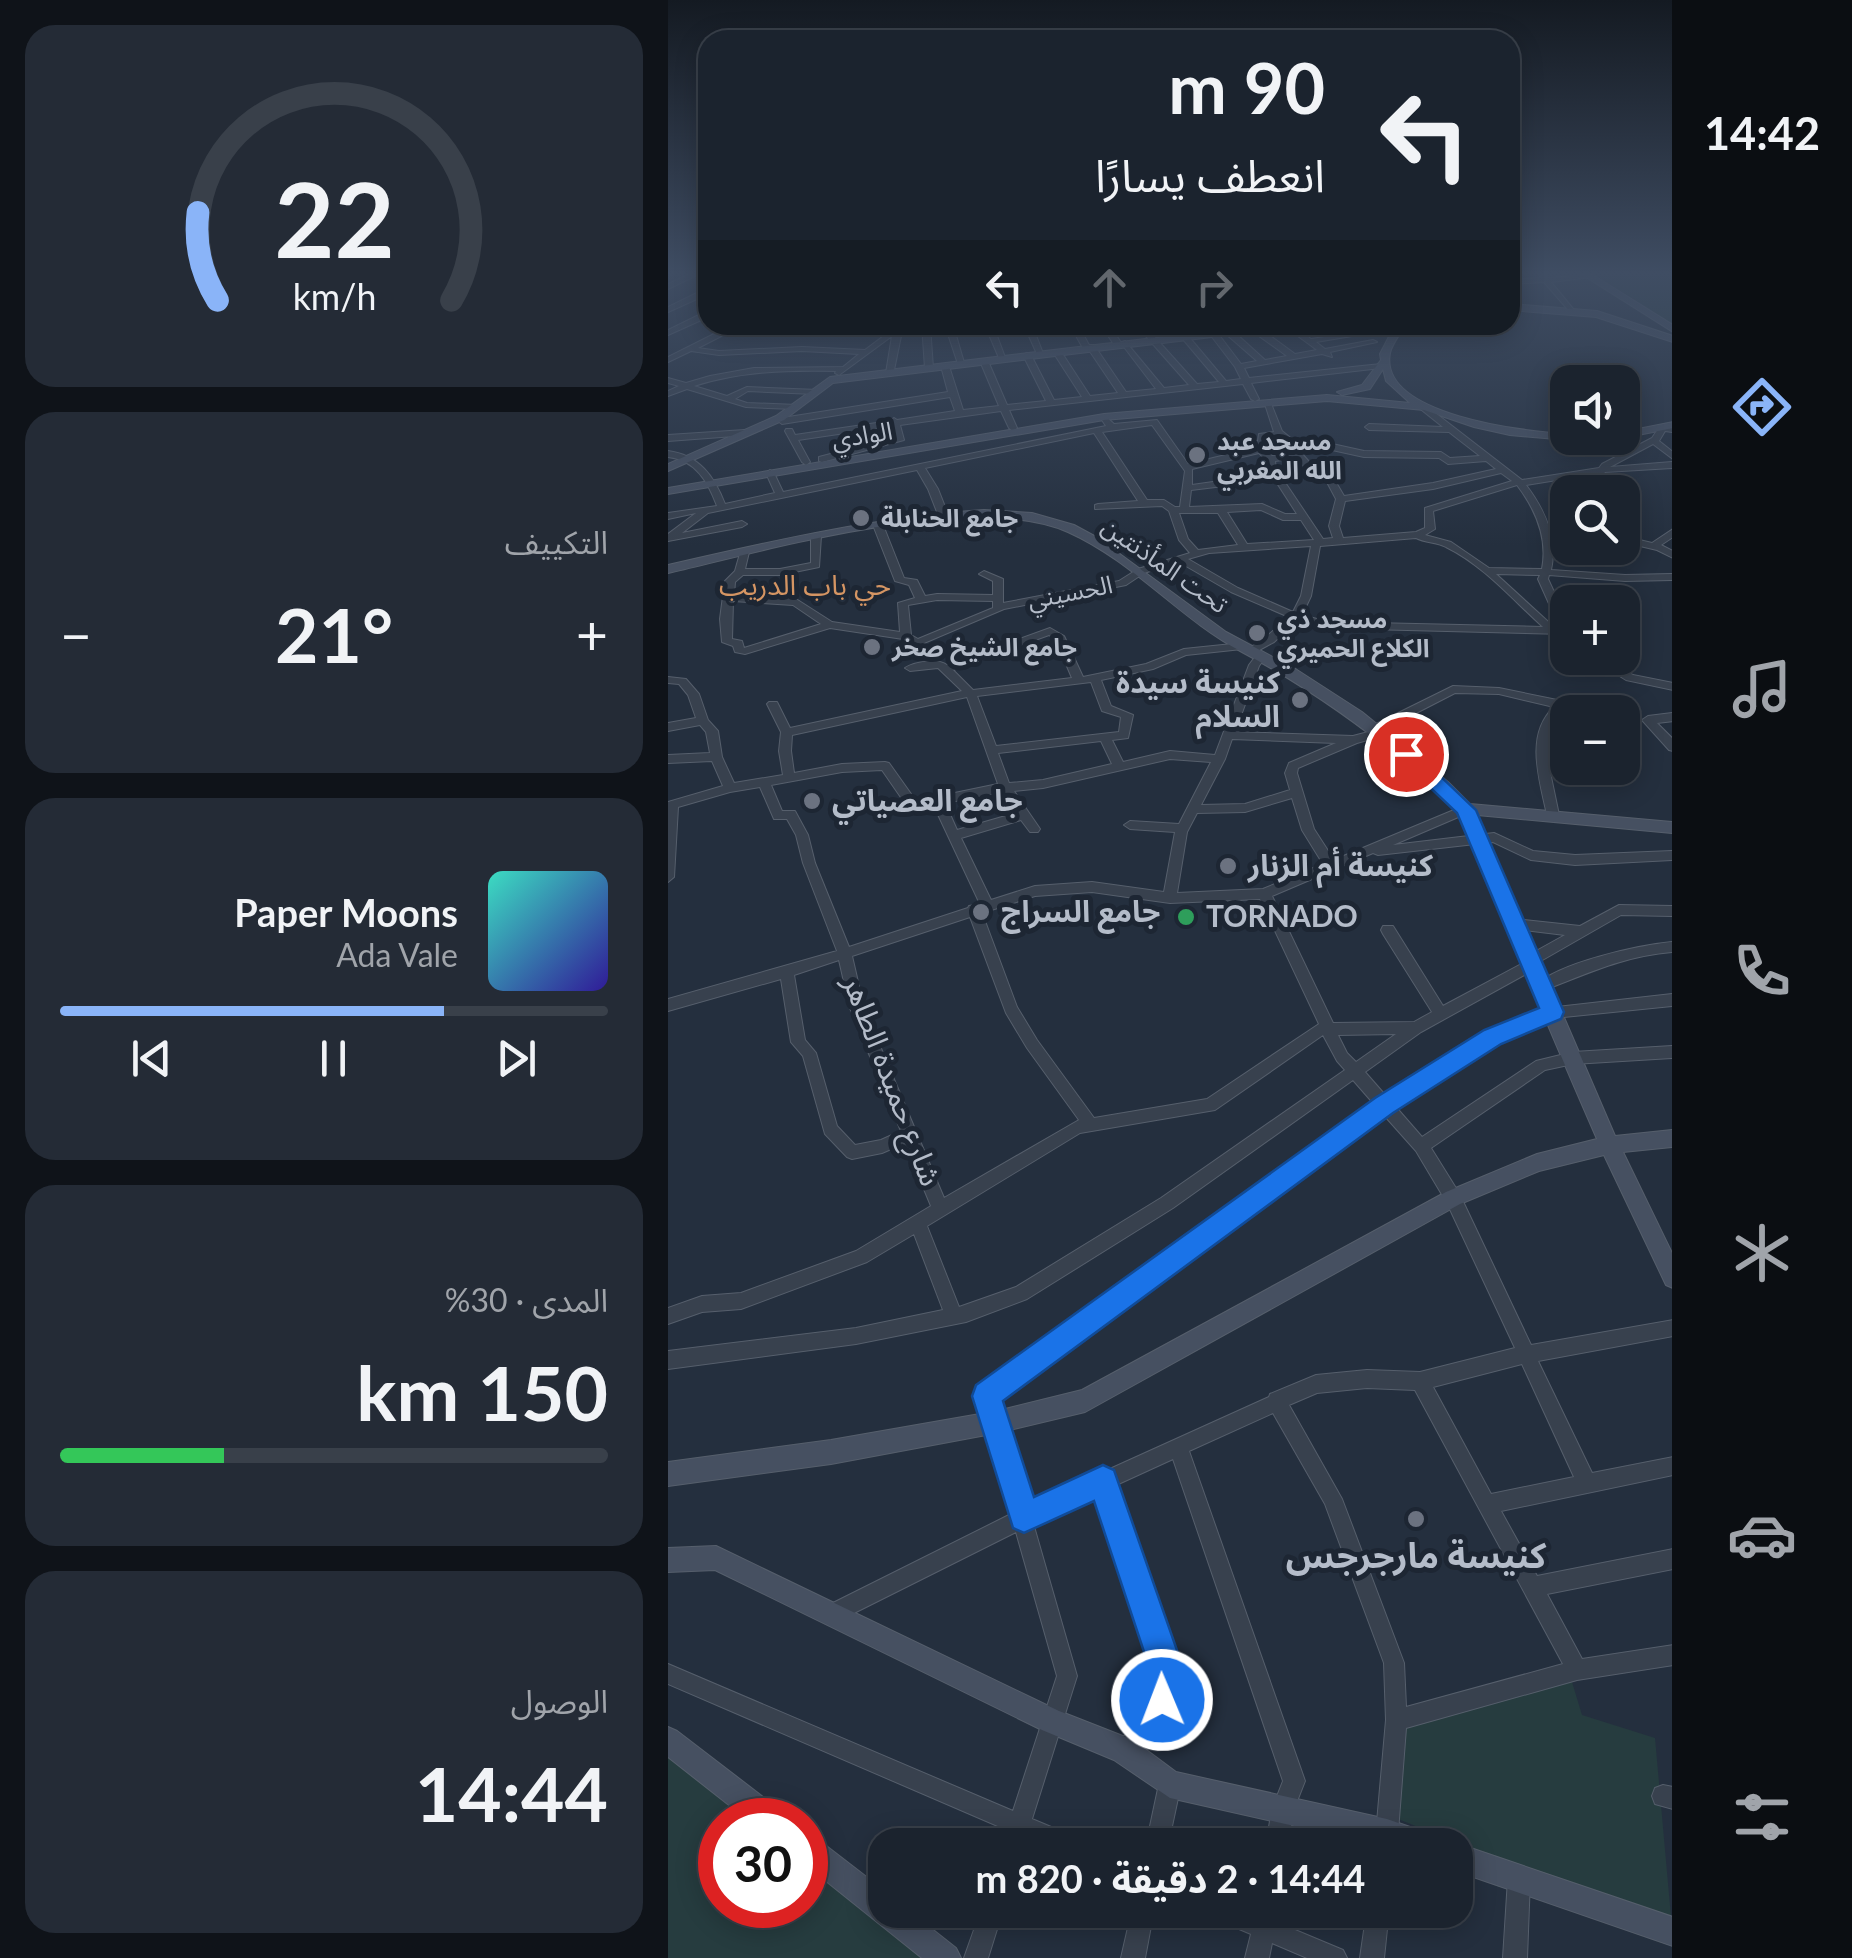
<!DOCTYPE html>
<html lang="ar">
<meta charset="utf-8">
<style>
:root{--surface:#1b232e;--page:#242b36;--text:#f1f3f6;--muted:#a0a4aa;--line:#39404a;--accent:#8ab4f8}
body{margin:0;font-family:Lato,"Noto Sans Arabic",sans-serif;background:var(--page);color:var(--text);direction:rtl;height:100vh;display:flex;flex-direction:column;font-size:38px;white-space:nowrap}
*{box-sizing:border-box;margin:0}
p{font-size:32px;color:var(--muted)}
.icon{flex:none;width:55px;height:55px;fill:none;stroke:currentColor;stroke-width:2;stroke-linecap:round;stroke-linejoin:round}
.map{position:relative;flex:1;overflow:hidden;direction:ltr}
.sheet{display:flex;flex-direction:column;gap:25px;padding:25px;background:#0f1319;width:668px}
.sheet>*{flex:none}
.banner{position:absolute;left:30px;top:30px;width:822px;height:305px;border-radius:30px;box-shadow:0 5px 25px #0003,0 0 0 2px var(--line);direction:rtl;background:#1b232e;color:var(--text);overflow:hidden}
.tools{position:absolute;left:882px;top:365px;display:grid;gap:20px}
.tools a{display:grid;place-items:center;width:90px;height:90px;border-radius:20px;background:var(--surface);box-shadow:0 5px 25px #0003,0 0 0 2px var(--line);font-size:50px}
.speed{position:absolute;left:30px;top:1798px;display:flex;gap:20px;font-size:50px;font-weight:700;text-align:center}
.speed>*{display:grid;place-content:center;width:130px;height:130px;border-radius:50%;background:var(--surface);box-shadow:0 5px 25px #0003,0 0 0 2px var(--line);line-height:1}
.speed .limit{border:15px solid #d22;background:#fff;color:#111}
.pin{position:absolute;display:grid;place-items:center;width:85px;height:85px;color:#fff;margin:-42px;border:5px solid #fff;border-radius:50%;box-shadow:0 2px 10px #0007}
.me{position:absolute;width:110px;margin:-55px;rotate:359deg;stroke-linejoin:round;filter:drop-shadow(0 0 8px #0008)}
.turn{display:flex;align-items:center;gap:35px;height:210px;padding:0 30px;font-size:45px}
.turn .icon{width:130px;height:130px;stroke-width:2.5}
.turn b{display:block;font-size:70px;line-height:85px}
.lanes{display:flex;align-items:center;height:95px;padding:0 30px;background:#0003;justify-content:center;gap:50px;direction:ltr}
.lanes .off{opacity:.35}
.big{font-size:75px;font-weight:700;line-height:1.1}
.sheet .card{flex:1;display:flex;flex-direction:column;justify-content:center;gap:15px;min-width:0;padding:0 35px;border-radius:30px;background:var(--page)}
.sheet .dial{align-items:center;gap:0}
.dial svg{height:260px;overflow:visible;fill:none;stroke:var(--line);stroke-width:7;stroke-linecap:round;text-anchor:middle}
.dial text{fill:var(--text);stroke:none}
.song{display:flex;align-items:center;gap:30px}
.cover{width:120px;height:120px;border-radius:15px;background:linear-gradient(135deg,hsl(170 70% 55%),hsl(250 70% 35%))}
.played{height:10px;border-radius:5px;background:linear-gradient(90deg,var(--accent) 70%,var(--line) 70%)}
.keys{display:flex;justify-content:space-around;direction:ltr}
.heat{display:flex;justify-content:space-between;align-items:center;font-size:55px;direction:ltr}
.charge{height:15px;border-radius:8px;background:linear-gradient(90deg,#34c759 30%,var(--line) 0)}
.trip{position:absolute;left:200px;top:1828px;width:605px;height:100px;border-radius:30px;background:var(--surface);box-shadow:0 5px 25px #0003,0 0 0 2px var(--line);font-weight:700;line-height:100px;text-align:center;direction:rtl}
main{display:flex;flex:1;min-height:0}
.tab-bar{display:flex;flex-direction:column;width:180px;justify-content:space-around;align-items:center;background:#0b0e12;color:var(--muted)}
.tab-bar .icon{width:70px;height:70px}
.tab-bar .selected{color:var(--accent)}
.tab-bar b{font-size:45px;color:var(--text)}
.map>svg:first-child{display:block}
.green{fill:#263c3f}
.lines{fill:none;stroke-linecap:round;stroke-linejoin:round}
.street-casing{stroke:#565f6c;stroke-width:2}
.secondary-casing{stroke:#565f6c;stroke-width:2}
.street{fill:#38414e;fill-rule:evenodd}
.secondary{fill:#465061;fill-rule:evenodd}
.route{fill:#1a73e8;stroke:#114b97;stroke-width:2.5}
.worship-dot{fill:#6b7280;stroke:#1d2633;stroke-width:4}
.leisure-dot{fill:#2e9e5b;stroke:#1d2633;stroke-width:4}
.labels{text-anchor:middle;stroke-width:10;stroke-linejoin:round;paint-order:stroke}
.far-street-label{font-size:25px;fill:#b4bcc9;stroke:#1d2633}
.far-poi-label{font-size:25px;font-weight:bold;fill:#b4bcc9;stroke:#1d2633;text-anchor:start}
.far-neighbourhood-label{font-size:28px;fill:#d59563;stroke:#1d2633}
.poi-label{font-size:30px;font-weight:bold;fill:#b4bcc9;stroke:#1d2633;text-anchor:start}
.street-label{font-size:30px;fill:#b4bcc9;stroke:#1d2633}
.near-poi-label{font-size:35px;font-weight:bold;fill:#b4bcc9;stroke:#1d2633}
</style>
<main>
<nav class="tab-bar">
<b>14:42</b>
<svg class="icon selected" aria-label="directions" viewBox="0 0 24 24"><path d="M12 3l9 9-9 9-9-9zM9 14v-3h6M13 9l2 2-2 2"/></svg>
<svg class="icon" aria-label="music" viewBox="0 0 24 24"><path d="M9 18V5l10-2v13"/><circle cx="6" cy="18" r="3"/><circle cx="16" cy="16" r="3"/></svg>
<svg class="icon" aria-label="phone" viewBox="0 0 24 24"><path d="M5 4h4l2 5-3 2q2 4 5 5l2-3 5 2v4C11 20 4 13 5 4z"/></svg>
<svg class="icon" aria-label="climate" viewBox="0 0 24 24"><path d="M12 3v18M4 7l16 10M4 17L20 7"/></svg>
<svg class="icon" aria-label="car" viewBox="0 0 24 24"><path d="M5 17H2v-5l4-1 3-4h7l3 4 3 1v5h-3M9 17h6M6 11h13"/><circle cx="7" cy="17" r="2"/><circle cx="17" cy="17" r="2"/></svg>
<svg class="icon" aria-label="filters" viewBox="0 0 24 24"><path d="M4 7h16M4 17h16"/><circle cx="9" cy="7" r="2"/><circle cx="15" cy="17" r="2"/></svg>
</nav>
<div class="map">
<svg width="1005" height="1958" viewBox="0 0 1005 1958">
<rect width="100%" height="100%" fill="#242f3e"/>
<g class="green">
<polygon points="924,272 1004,275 1004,324"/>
<polygon points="904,1682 914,1715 987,1738 1004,1928 730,1819 734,1729"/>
<polygon points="0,1740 102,1820 52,1820 52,1905 138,1905 138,1848 278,1958 0,1958"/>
</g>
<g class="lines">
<defs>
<g id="street">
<polygon points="26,272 35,272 0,289 0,284"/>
<polygon points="874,273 880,278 921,275 924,277 883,282 906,310 902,312 876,282 842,284 842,280 873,278 871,275"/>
<polygon points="37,289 40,289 40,294 0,312 0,307"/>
<polygon points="37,312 40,312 40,317 0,335 0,330"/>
<path d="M41,325L65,328L223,331L230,325H239L229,333L233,336L225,375L218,373L224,336L171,375L167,373L168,371C120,370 73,371 26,386L59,396L79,387L150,390V394H147L80,391L67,399L79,403L129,405L130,407L126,409L78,407L19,389L0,396V391L11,386L0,383V378L18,383L42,376L86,368L175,367L191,354L134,351L51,355L23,351L0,362V357L54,330ZM61,332L217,335L197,350L134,347L51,351L30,348Z"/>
<polygon points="254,325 262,325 265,368 261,370 257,368"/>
<polygon points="277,325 285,325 297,366 290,364"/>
<polygon points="317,325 325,325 338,360 331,358"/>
<polygon points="356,325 364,325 376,356 369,354"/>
<polygon points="402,325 410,325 421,345 426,345 458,392 488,389 453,343 457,341 496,388 521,385 468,325 476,325 529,384 551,382 503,325 511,325 558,381 573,379 567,367 541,333 542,331 548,331 573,364 589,361 558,334 558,330 564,330 597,360 619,356 584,331 584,327 590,327 627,354 649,350 615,325 624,325 643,339 704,330 708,332 648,342 657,349 705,340 709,342 662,352 664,357 654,354 576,368 581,378 713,364 717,366 713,368 583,383 591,399 587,401 583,399 575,384 341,410 349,428 345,431 341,428 333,411 232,425 236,440 154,462 151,461 151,457 228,437 224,426 130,440 142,462 138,465 134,462 117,431 118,429 124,429 127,435 222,421 226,418 229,420 287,411 282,397 114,424 110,421 114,418 280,392 273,366 277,364 281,366 295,410 331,406 312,361 316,359 320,361 339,405 378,401 355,355 359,353 363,355 386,400 414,397 385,352 389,350 392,350 422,396 450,393 421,350 416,350"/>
<polygon points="433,325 441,325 454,344 453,346 447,346"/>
<path d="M596,401H602L614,431L625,440H646L696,451L773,452L782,458L812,456L781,432L701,430L697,427L701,424L775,427L750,407L757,405L854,480L931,468L934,464L984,438L992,426L1005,427V432L997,431L991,441L1005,452V459L985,444L942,467L1005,462V468L937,472L934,476L941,492H933L925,476L926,474L858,485C877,510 890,538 883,570L957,575L1005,574V580L957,581L881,575L880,579L900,622V636L896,634L660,628L630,620L606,642L584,654L579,651L580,649L598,637L621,617L563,592L511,562L476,573L458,585L336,609L249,646L235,639L162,628L77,654L67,652L65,646L54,642L52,619L57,581L67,571L73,550L81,552L77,569H112L143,563V536L148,533L153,536L151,567L112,575H75L67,582L66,595L128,599L164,622L232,632L230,603L247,598L241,585L227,581L205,525L210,522L215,525L236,578L249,580L257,596L269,594L325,595V581L311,574L316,571L335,579V603L451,581L470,569L522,553L511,540L501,511L494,506L427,509V505L430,504L470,501L426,433L257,468L270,489L281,517L279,519L271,517L260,489L249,470L40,513L14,533L74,521L79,524L74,527L0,541V534L28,513L0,519V513L49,506C40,482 28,460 0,457V451C31,455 46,476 57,504L107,493L98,473L102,470L106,473L115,492L438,426L432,417L436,415L446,424L489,420L520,464L587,448L583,444L590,441L591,434L606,432ZM484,425L517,471L512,507H507L496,500H479L434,432ZM610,436L620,445L625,446L622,448L626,453L604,456L593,445L598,444L599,438ZM627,446H646L696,457L771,458L780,464L818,461L828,469L765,483L676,496L659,467H653L652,469L668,499L661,526L665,538L655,539L608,469L607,461L629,458L638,469H644V465ZM591,453L597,459L600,469L629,514H617L594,504L521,507L523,490L580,483L584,480L580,477L524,485V469ZM833,473L844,481L757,508V528L748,532L675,538L671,526L677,501L765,489ZM849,485C868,510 880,538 874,569L821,568L783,542L757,535L767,529L765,511ZM593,510L615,520H633L646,540L579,544L559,512ZM511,513H550L570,545L530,550L520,539ZM748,538C758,543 769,542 778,547C815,565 844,599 875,627L660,622L634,615L643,596L652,546ZM643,546L633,596L625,612L570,588L520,559L541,553ZM828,574L872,575L870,579L892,628H887ZM269,600L325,601V608L250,639L243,635L240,605ZM65,601L125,605L153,624L76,648L74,641L64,639Z"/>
<polygon points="77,430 81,433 80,435 0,441 0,435"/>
<polygon points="1005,529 1005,537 993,545 1005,551 1005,558 989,550 955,542 955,536 984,543"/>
<path d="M382,628L396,636L415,677L478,664L516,649L574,643L579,646L574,649L518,655L485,669L433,680L443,706L465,715L460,738L444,740L455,762L502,751L547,755L581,665L590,653L594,652L599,655L591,666L567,732L685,736L704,731V726L785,686L831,688L894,701L964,708L970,712L964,716L955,715V712L897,709L888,717L883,728L900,732V740L882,735V772L891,815L885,819L879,815C872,781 856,735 886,707L831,694L787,693L717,729L719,732L717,735L689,743L630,768L629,773L646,829L666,860L798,805L804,809L802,812L725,845L826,833L865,851L907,855L1005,851V860L907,865L863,860L825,842L710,855L705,853L604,896L665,1023L746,1022L764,1012L715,934L713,930L715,926H725L775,1006L859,961L861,955L897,935L847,929L842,928L840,924L842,920L847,919L912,926L951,905L1005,906V916L953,915L871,962L869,968L753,1032L697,1072L718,1096L819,1033L880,1008L1005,994V1006L886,1018L829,1041L727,1106L754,1137L868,1061L905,1052L1005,1046V1058L905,1064L877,1070L763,1148L791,1193L863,1345L1005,1320V1336L870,1361L924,1473L1005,1457V1475L833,1511L869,1576L1005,1549V1569L879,1594L914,1659L1005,1645V1665L909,1680L738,1728L729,1845H707L718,1720L716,1663L657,1504L605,1413L521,1451L637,1781L626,1809L620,1845H598L604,1809L615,1781L505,1459L446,1486L511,1676L493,1731L462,1757L455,1761L448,1757L444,1750L448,1743L478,1717L491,1676L430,1493L365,1523L409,1676L364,1819L407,1837L410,1845H373L358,1839L356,1845H334L339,1830L0,1684V1664L345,1811L389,1676L348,1532L166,1623L159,1620L156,1613L159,1606L343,1514L310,1396L313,1390L706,1104L685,1080L505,1208L359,1299L298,1322L188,1344L0,1369V1351L188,1328L275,1310L246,1234L199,1262L73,1309L34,1312L0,1324V1308L34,1296L73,1293L188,1251L263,1206L237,1143L214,1153L184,1159L179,1157L157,1134L135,1056L123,1042L113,979L0,1011V999L169,951L135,863L128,835L119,819H106L92,787L62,792L10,807L6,877L0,882V802L55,786L44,761L0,763V755L42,753L38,732L32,725L0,731V723L28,718L20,695L11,684L0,683V677L18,679L31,694L40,720L50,731L54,757L66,783L115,775L111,751L113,732L99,704L101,702H109L122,728L294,691L270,668L242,671L237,668C246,662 269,658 279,665ZM381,635L387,638L404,678L305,690L285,670ZM423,682L434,711L453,717L451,732L328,746L309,696ZM299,697L330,784L248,801L221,763L217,762L174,764L126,773L123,751L124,735ZM564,739L668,743L621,763L617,773L622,790L577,804L533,805L557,759ZM433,741L444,764L375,780L341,783L330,753ZM502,759L543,762L511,824L462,821L456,825L462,829L507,832L496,892L424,882L367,886L323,900L293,838L353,820L362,832H370L372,829L370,826L346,791L375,788ZM214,770L241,809L245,810L266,806L312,904L301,906L300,908L181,947L147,863L140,835L127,811H114L103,785L174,772ZM334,792L348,813L289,830L277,803ZM624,798L634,830L655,864L595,889L509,893L519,832L529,813L577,812ZM424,892L502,903L592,899L651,1024L539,1099L426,1118L369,1040L349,1007L314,913L367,896ZM302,917L338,1013L359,1048L411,1120L276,1198L196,1008L184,956ZM171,960L182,1008L233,1131L213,1140L187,1145L169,1126L148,1053L137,1040L126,975ZM728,1034L688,1062L679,1053L670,1035ZM655,1035L669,1061L677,1070L493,1198L348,1287L291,1307L259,1226L412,1133L547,1110ZM715,1114L748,1151L779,1203L847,1348L752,1372L699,1370L648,1375L602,1394L601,1397L360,1506L329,1400ZM854,1364L906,1477L823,1494L765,1387ZM699,1388L747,1390L895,1664L738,1707L736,1663L674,1499L621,1405L649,1393Z"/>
<polygon points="923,658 935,658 965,675 1005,683 1005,690 958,680"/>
<polygon points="1005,713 1005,721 989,723 1005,739 1005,751 1001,750 974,720 980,716"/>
<path d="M1005,942V952C955,956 919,974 874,991L869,990L867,986C890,963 971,945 1005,942Z"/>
<polygon points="502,1773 510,1776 513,1784 500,1845 478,1845 491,1784 494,1776"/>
<polygon points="995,1785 1005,1787 1005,1809 987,1804 984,1796 987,1788"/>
<polygon points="851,1868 859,1871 862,1879 859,1958 835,1958 840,1879 843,1871"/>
<polygon points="313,1910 335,1910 320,1958 296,1958"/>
<polygon points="464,1910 486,1910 477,1958 453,1958"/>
<polygon points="542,1910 580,1910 587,1913 588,1910 610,1910 608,1922 675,1950 679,1958 639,1958 604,1943 601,1958 577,1958 583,1934 545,1918"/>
<polygon points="699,1910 721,1910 716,1958 692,1958"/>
</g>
<g id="secondary">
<polygon points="910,272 920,272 1005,325 1005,332"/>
<polygon points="842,304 929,311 1005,336 1005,342 928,317 842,310"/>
<polygon points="594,325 623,325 618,328 165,383 116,420 0,471 0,464 108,416 162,377"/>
<path d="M727,325H737C733,333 724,344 722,353C710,416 860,432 900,434V438H905L900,440L842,435L806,427L756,410L659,401L436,420L0,494V488L436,414L659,395L742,403L718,381L715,369L702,389L674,395L669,392L694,385L713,360L712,354Z"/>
<polygon points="1005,422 1005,428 955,438 952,438 955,438 955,432"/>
<path d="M316,510L364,513L406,525L430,538L558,632L629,670L694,712L780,782L802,804L1005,822V833L809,815L947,1136L1005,1130V1147L955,1152L1005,1255V1288L998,1285L936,1155L871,1171L792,1204L417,1412L329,1433L163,1464L0,1486V1462L163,1440L329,1411L414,1390L778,1192L869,1154L929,1139C898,1068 867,996 838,924C824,887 814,845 792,813C780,796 763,784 748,771C693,725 638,686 574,652C512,619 465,561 400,532C308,490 99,550 0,573V565C105,541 208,517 316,510Z"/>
<polygon points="48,1546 391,1711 465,1740 508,1772 719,1819 765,1835 769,1845 710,1845 502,1798 446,1760 374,1730 47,1570 0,1572 0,1548"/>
<polygon points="0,1727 9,1731 112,1810 116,1820 80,1820 0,1757"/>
<polygon points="138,1834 148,1838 218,1892 218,1910 240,1910 288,1948 293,1958 254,1958 138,1865"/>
<polygon points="788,1843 1005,1917 1005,1946 788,1871 788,1845 783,1845"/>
</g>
</defs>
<use href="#street" class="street-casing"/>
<use href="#secondary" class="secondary-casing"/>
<use href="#street" class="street"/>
<use href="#secondary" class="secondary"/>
</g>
<linearGradient id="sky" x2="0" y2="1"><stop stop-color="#141a22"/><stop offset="0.5" stop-color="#3f4d63"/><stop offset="1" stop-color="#3f4d63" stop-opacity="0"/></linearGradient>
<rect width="1005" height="546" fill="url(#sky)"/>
<polygon class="route" points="738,748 745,750 808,810 896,1012 893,1019 833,1044 725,1113 335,1401 366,1497 435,1465 446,1470 518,1676 506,1712 494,1717 481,1712 476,1700 484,1676 426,1501 356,1533 345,1528 304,1396 308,1385 707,1098 816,1030 871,1008 789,813 731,758 728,754"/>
<g class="worship-dot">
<circle cx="529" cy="455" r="10"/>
<circle cx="193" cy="518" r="10"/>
<circle cx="589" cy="633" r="10"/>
<circle cx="204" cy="647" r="10"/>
<circle cx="632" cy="700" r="10"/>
<circle cx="144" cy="801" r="10"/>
<circle cx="560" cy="866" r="10"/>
<circle cx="313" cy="912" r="10"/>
<circle cx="748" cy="1519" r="10"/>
</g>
<circle class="leisure-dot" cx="518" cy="917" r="10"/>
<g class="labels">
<g class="far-street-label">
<text transform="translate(194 435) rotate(-9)" y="9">الوادي</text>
<text transform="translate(497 565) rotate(35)" y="9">تحت المأذنتين</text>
<text transform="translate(402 592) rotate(-11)" y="9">الحسيني</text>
</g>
<g class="far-poi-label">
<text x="549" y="450">مسجد عبد<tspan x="549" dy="29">الله المغربي</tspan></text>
<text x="213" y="527">جامع الحنابلة</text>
<text x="609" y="628">مسجد ذي<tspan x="609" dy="29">الكلاع الحميري</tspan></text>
<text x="224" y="656">جامع الشيخ صخر</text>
</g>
<g class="far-neighbourhood-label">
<text x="137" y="595">حي باب الدريب</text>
</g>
<g class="poi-label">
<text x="612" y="693" text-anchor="end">كنيسة سيدة<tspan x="612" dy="34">السلام</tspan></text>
<text x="164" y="811">جامع العصياتي</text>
<text x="580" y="876">كنيسة أم الزنار</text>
<text x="333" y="922">جامع السراج</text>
<text x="538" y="927">TORNADO</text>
</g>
<g class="street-label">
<text transform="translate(224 1081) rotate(69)" y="10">شارع حميدة الطاهر</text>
</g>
<g class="near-poi-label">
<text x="748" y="1568">كنيسة مارجرجس</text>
</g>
</g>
</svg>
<div class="tools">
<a><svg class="icon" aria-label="sound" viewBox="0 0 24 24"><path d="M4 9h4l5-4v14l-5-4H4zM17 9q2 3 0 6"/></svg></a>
<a><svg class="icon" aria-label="search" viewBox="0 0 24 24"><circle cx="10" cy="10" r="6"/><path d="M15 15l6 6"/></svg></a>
<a>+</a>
<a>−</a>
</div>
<div class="speed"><div class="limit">30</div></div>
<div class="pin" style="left:738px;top:754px;background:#d93025"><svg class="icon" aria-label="arrive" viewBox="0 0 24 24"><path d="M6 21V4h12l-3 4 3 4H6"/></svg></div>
<svg class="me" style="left:494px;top:1700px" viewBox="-20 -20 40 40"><circle r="17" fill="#1a73e8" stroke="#fff" stroke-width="3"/><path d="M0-11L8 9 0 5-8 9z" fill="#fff"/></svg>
<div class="trip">14:44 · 2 دقيقة · 820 m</div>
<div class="banner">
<div class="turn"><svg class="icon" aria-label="left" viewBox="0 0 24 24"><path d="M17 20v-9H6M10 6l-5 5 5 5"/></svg><div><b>90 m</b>انعطف يسارًا</div></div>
<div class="lanes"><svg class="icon" aria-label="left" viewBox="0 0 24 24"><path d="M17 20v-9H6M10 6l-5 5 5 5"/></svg><svg class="icon off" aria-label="ahead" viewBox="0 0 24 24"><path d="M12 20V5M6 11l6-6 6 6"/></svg><svg class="icon off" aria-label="right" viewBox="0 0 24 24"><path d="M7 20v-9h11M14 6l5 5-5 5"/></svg></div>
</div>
</div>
<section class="sheet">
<div class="card dial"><svg viewBox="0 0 100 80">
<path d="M14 69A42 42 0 1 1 86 69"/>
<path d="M14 69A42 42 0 0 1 8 42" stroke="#8ab4f8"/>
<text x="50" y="56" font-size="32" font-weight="700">22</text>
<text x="50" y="72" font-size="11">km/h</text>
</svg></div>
<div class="card"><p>التكييف</p>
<div class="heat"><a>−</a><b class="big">21°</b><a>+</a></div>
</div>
<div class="card">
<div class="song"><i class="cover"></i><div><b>Paper Moons</b><p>Ada Vale</p></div></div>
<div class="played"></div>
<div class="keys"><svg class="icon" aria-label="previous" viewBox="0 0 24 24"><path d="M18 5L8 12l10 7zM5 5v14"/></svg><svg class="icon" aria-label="pause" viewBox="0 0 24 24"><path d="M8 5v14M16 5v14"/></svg><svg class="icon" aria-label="next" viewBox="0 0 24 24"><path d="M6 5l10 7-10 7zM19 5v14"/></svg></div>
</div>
<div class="card"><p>المدى · 30%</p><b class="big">150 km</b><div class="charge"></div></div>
<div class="card"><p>الوصول</p><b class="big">14:44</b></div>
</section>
</main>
